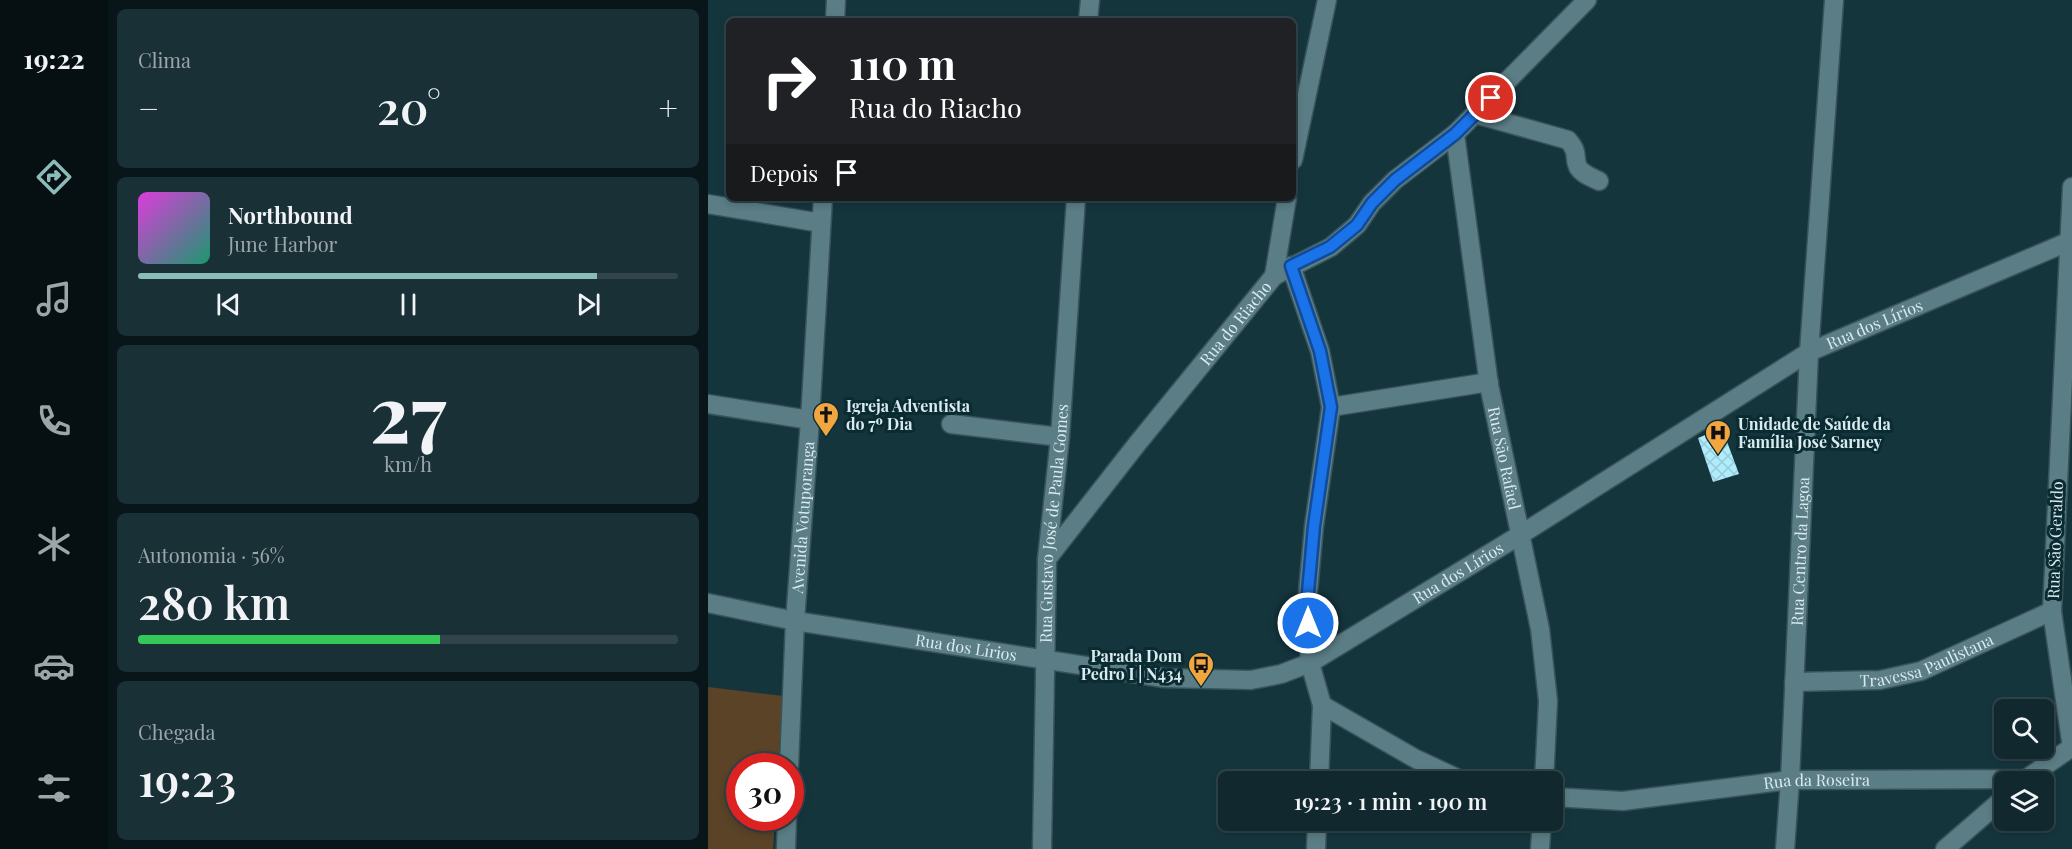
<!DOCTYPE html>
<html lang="pt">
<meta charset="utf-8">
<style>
:root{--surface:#10282e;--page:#193036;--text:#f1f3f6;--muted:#9ca6aa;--line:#30444a;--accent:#8bbbb9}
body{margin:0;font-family:"Playfair Display",serif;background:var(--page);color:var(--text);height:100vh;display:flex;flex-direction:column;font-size:22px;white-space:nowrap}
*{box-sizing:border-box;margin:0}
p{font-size:20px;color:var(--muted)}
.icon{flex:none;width:33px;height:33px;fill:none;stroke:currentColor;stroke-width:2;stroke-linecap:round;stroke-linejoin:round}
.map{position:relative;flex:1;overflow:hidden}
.sheet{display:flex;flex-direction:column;gap:9px;padding:9px;background:#091619;width:600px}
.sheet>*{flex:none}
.top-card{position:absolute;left:18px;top:18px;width:570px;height:183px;border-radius:9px;box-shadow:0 3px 9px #0003,0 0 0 2px var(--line);background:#202124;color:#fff;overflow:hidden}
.tools{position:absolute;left:1286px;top:699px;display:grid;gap:12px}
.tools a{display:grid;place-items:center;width:60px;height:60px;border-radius:9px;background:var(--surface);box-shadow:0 3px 9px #0003,0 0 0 2px var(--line);font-size:30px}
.speed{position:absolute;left:18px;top:753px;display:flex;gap:12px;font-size:30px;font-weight:700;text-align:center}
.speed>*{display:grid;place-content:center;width:78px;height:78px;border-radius:50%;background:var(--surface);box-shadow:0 3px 9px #0003,0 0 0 2px var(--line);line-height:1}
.speed .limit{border:9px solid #d22;background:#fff;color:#111}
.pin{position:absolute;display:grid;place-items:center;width:51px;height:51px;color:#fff;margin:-26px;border:3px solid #fff;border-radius:50%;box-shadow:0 2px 6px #0007}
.me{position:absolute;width:66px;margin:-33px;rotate:0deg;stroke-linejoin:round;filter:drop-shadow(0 0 4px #0008)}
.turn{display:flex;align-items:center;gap:21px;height:126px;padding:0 24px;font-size:27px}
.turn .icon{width:78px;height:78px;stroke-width:2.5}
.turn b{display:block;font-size:42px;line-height:51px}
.then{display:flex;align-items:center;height:57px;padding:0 24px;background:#0003;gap:12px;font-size:22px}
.big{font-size:45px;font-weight:600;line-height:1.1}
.sheet .widget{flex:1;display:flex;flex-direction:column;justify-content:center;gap:9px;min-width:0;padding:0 21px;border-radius:9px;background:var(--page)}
.sheet .dial{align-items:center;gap:0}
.dial b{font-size:78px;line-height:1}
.song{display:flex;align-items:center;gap:18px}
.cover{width:72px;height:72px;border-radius:9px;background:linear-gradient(135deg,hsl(300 70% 55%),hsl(160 70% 35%))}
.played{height:6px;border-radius:3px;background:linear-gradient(90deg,var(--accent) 85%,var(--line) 85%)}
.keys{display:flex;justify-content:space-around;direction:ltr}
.heat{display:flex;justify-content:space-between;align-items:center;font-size:33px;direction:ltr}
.charge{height:9px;border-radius:4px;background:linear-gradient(90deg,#34c759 56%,var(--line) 0)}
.trip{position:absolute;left:510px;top:771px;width:345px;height:60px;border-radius:9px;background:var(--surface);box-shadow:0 3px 9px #0003,0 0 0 2px var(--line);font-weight:600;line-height:60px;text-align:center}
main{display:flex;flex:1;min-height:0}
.menu{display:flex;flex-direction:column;width:108px;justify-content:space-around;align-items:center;background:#061012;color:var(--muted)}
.menu .icon{width:42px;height:42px}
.menu .current{color:var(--accent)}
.menu b{font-size:27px;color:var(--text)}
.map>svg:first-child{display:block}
.grass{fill:#5a4327}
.building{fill:url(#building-cross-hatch)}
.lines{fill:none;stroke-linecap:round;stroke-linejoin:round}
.minor-casing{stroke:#385359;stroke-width:21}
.minor{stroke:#5b7d85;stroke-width:18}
.route-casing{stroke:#114b97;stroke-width:15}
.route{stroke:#1a73e8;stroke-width:10}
.labels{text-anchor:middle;stroke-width:6;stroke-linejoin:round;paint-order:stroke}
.street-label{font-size:16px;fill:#d9ebef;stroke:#0a2b32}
.poi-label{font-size:16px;font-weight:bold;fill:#d9ebef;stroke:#0a2b32;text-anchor:start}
</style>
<main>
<nav class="menu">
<b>19:22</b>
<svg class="icon current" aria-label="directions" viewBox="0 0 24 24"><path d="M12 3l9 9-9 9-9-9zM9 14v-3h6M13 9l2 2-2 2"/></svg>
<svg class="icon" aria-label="music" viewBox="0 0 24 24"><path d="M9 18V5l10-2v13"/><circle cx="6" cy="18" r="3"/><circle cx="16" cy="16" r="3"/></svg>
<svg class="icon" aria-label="phone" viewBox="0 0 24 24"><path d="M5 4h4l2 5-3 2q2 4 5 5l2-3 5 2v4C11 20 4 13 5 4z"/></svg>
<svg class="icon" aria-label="climate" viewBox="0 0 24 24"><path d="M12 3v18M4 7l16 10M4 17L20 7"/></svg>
<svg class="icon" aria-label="car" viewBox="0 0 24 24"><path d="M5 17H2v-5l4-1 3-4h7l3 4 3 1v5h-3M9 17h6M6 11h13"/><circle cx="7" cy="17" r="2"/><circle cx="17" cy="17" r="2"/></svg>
<svg class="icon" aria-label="filters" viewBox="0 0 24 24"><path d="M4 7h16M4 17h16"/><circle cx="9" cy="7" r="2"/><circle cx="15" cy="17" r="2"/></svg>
</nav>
<section class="sheet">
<div class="widget"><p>Clima</p>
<div class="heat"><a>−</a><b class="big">20°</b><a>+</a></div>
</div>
<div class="widget">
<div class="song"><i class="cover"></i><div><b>Northbound</b><p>June Harbor</p></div></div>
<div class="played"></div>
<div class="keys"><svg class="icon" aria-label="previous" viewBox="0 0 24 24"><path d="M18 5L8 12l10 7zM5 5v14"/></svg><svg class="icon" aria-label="pause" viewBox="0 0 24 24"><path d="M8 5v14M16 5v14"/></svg><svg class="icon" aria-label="next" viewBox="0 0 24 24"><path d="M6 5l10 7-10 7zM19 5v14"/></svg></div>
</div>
<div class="widget dial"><b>27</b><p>km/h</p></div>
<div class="widget"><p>Autonomia · 56%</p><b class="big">280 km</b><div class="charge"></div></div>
<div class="widget"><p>Chegada</p><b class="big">19:23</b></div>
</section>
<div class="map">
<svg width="1364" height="849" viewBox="0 0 1364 849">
<defs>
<pattern id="building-cross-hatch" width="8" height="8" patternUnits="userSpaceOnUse" patternTransform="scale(1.5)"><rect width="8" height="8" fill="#afecfc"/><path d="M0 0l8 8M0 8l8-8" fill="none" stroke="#99cbd8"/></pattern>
</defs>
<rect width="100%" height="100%" fill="#15353d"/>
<polygon class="grass" points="0,687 75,696 70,766 32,766 32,818 67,818 65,849 0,849"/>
<polygon class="building" points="1014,428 1031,474 1005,482 990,438"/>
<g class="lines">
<defs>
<g id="minor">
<polyline points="127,21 128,0"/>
<polyline points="380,21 382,0"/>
<path d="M767,114L860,140C872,154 865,157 870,167C874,174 885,178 891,181"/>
<path id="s1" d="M747,134L781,385L832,629L840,701L836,782"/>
<polyline points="585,160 619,0"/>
<polyline points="1364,187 1344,611 1364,748"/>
<polyline points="0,204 113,223"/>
<polyline points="583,266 612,351 623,407 606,526 599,603 602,663 614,705 611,782"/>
<polyline points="566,276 579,198"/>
<polyline points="0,404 102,420"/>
<polyline points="623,407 781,382"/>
<polyline points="243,424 352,437"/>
<path id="s2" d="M339,559L429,444L566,276L623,247L649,225L664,203L687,180L747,134L879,0"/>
<path id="s3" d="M0,603L87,621L456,678L543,680L573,674L602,663L812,535L1101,352L1362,241"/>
<path id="s4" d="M1086,682L1172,680L1213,671L1344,611"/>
<polyline points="614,705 708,759 753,780 762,782"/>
<path id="s5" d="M81,766L87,621L102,420L115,198"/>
<path id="s6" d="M844,797L915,801L1082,780L1318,779L1364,747"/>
<polyline points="78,849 79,818"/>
<path id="s7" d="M334,849L339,559L352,437L368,198"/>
<polyline points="608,849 609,820"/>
<polyline points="832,849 834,820"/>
<path id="s8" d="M1077,849L1082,780L1101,352L1126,0"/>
<polyline points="1237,849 1296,798"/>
</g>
</defs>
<use href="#minor" class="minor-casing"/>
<use href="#minor" class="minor"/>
</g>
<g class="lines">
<defs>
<polyline id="route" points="600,623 599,603 606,526 623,407 612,351 583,266 622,247 649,225 664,203 687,180 747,134 783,98"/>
</defs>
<use href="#route" class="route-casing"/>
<use href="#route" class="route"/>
</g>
<defs>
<symbol id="church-pin" viewBox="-11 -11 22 30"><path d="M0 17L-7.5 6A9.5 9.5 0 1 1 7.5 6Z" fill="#f1a63f" stroke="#0a2b32"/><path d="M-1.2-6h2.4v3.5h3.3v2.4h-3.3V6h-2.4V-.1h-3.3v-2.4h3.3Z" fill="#111"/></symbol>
<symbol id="hospital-pin" viewBox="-11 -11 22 30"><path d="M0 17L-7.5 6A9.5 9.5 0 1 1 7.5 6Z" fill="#f1a63f" stroke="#0a2b32"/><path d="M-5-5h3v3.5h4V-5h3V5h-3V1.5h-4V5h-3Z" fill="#111"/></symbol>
<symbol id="bus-pin" viewBox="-11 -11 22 30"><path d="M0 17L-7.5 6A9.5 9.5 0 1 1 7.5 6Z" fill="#f1a63f" stroke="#0a2b32"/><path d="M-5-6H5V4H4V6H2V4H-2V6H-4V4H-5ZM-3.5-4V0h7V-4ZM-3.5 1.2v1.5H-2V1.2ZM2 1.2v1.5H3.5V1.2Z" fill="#111"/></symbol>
</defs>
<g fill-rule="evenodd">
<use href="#church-pin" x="103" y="400" width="30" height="40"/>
<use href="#hospital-pin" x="995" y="418" width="30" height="40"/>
<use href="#bus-pin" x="478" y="650" width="30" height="40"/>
</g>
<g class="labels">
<g class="street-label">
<text dy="6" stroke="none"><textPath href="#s2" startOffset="302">Rua do Riacho</textPath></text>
<text dy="6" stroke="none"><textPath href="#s3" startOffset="1270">Rua dos Lírios</textPath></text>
<text dy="6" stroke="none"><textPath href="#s1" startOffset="328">Rua São Rafael</textPath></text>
<text dy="6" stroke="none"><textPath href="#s5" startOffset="249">Avenida Votuporanga</textPath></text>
<text dy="6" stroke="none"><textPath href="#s7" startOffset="326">Rua Gustavo José de Paula Gomes</textPath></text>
<text transform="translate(1347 540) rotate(-88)" y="6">Rua São Geraldo</text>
<text dy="6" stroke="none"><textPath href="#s8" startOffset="298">Rua Centro da Lagoa</textPath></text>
<text dy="6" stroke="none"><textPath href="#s3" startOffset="784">Rua dos Lírios</textPath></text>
<text dy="6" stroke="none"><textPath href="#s3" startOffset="262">Rua dos Lírios</textPath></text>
<text dy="6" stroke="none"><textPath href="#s4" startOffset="136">Travessa Paulistana</textPath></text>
<text dy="6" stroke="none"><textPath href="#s6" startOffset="266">Rua da Roseira</textPath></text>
</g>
<g class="poi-label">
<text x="138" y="412">Igreja Adventista<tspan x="138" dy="18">do 7º Dia</tspan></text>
<text x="1030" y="430">Unidade de Saúde da<tspan x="1030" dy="18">Família José Sarney</tspan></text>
<text x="474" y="662" text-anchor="end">Parada Dom<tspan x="474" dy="18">Pedro I | N434</tspan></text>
</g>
</g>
</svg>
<div class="tools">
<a><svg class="icon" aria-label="search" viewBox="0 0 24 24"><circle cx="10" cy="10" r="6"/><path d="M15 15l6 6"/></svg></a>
<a><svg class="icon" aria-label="layers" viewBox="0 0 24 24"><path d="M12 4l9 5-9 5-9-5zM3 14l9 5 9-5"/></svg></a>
</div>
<div class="speed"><div class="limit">30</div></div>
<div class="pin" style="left:783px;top:98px;background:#d93025"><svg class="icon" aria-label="arrive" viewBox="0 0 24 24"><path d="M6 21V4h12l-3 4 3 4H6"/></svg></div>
<svg class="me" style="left:600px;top:623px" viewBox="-20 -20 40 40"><circle r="17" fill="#1a73e8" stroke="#fff" stroke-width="3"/><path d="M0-11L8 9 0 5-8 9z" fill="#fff"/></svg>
<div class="trip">19:23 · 1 min · 190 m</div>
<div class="top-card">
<div class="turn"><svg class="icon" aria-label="right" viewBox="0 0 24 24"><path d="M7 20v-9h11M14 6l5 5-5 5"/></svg><div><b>110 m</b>Rua do Riacho</div></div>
<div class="then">Depois<svg class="icon" aria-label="arrive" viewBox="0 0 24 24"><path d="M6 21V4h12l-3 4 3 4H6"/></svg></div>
</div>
</div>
</main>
